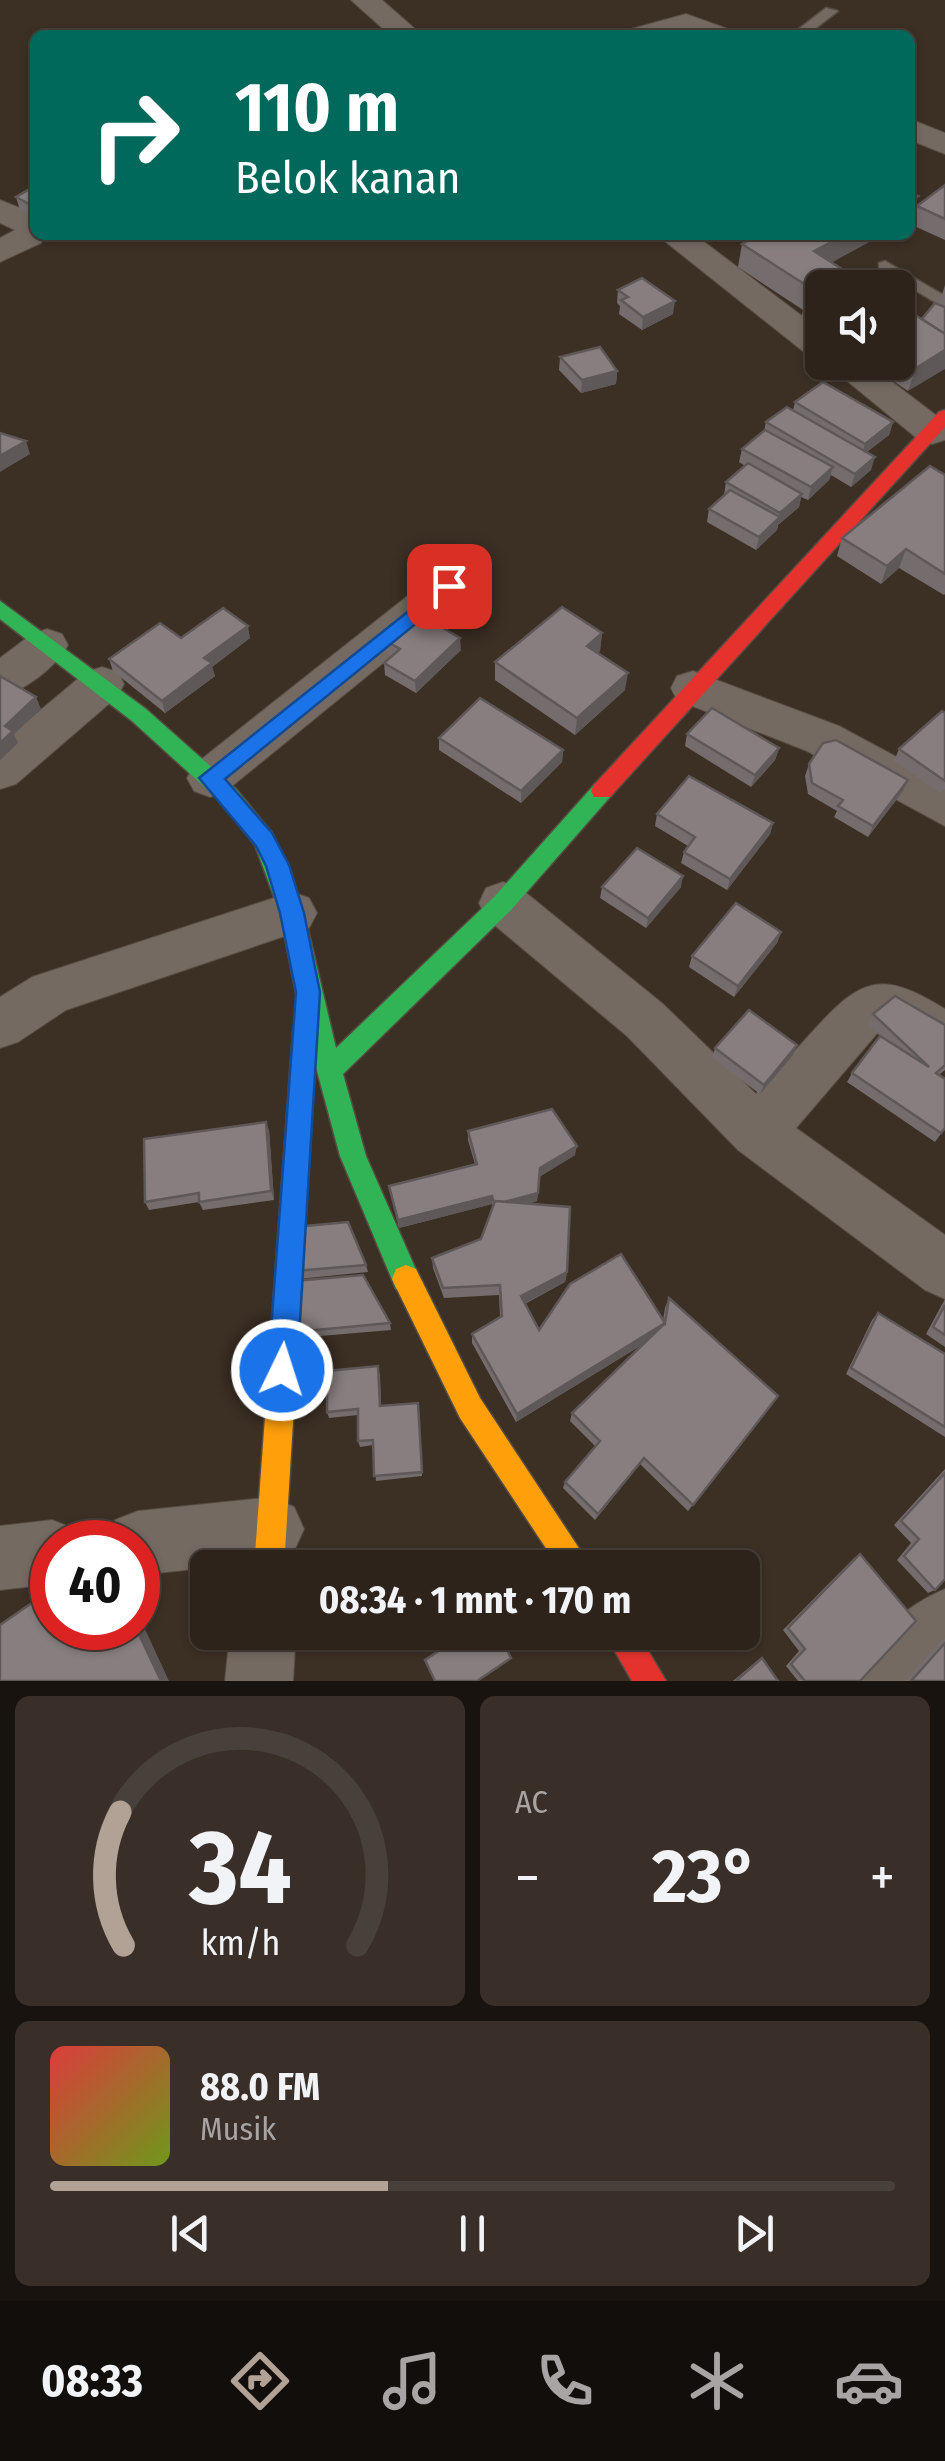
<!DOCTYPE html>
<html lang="id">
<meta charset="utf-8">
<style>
:root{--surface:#2d231b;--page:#392f28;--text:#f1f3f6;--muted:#a7a4a3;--line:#48403a;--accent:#b2a296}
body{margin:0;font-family:"Fira Sans Condensed",sans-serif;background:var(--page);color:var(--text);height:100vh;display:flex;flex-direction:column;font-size:38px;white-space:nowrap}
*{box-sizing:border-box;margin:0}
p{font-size:32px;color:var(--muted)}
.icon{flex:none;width:55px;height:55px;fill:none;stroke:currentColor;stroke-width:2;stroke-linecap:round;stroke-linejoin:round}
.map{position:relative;height:1681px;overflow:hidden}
.sheet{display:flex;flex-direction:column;gap:15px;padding:15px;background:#19130f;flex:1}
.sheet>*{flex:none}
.guide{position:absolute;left:30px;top:30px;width:885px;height:210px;border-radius:15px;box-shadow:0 2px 8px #0004,0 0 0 2px var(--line);background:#00695c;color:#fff;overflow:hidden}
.buttons{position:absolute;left:805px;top:270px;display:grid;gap:20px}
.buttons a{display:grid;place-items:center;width:110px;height:110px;border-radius:15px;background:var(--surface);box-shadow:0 2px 8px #0004,0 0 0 2px var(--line);font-size:50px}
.speed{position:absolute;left:30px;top:1520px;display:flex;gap:20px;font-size:50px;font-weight:700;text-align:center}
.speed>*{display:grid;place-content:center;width:130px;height:130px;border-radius:50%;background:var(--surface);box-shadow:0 2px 8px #0004,0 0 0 2px var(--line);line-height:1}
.speed .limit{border:15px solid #d22;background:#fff;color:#111}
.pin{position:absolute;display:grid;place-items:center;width:85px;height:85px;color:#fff;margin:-42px;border-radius:20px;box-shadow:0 5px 15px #0006}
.me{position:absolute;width:110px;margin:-55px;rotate:4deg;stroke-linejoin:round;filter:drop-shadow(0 0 8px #0008)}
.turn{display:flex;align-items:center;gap:35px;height:210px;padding:0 40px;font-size:45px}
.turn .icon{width:130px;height:130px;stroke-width:2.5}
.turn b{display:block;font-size:70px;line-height:85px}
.big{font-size:75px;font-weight:700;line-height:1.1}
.sheet .tile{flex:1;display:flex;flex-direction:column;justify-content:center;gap:15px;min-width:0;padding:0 35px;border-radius:15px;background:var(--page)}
.sheet .dial{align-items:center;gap:0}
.dial svg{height:260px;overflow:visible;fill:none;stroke:var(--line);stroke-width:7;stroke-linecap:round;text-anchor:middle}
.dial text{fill:var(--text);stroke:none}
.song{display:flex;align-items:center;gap:30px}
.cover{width:120px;height:120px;border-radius:15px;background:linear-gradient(135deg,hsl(0 70% 55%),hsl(80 70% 35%))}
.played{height:10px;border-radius:5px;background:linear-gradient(90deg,var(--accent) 40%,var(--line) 40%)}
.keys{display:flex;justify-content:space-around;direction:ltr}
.heat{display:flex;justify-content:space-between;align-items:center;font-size:55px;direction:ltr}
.sheet .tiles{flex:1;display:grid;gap:15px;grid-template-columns:1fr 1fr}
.tile:last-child{grid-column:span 2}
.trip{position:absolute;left:190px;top:1550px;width:570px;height:100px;border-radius:15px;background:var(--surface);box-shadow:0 2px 8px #0004,0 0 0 2px var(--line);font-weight:700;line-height:100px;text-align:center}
.dock{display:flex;height:160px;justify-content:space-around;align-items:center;background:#120e0b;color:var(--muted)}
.dock .icon{width:70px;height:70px}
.dock .selected{color:var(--accent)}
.dock b{font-size:45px;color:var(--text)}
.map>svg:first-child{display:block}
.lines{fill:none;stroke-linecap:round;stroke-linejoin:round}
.lane-casing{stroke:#574c43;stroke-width:3}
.street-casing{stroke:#574c43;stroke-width:2}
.fast-casing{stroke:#574c43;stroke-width:3}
.slow-casing{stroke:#574c43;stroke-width:3}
.jam-casing{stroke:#574c43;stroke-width:3}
.lane{fill:#746a61;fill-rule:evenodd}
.street{fill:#746a61;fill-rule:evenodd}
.fast{fill:#30b455;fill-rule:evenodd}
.slow{fill:#ff9f0a;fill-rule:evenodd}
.jam{fill:#e5322d;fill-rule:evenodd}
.wall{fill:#756c6d}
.shaded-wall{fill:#5f5859}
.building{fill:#887e7f;stroke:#5f5859;stroke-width:2.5}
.route{fill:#1a73e8;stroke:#114b97;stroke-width:2.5}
</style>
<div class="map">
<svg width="945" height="1681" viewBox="0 0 945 1681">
<rect width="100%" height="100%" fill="#3c2f24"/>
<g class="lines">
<defs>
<g id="lane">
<polygon points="826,8 838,11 807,35 791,35"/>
<polygon points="885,261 945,296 945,308 879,269 879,263"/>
</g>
<g id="street">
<polygon points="351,0 382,0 422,35 390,35"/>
<polygon points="686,14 728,29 732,35 627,35 631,29"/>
<polygon points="910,119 945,133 945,154 910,140"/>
<polygon points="0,200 35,214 35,235 46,235 41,243 0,262 0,238 15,230 0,223"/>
<polygon points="657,235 695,235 822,331 822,359 809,356"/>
<polygon points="824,362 866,362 945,422 945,440 932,444 919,440"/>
<polygon points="449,571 464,575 470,586 464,597 226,791 210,797 194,791 187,778 194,765 434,575"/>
<path d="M47,629L62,634L68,645C56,668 24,690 0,698V658L32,634Z"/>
<polygon points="102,667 118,672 124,684 118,696 16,784 0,789 0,744 86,672"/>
<polygon points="693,671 839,726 945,783 945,826 807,751 677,700 671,688 677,676"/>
<path d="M503,882L520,888L663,1004L756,1094C775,1073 794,1052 813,1031C861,978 881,969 945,1009V1062L890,1031L880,1030L796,1128L945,1235V1299L925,1290L738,1150L627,1036L486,918L479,903L486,888Z"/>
<polygon points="292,892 309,898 317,913 309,928 66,1010 18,1042 0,1048 0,997 32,977"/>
<polygon points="272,1497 294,1507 304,1529 294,1551 272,1561 138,1575 138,1542 106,1542 115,1520 138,1511"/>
<polygon points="52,1520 75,1529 80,1542 52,1542 52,1584 0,1590 0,1526"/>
<path d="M945,1589V1667L930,1681H847C864,1642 906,1605 945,1589Z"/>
<polygon points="230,1632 296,1632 293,1681 225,1681"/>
</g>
<polygon id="fast" points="0,601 146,709 236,789 272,833 304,913 336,1048 495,896 594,785 610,785 613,791 610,797 511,910 343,1074 366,1156 420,1279 416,1289 406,1293 396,1289 340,1156 296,993 280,913 255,845 220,801 132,721 0,619"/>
<g id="slow">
<polygon points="305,1021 314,1024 317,1032 284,1568 254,1568 293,1032 296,1024"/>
<polygon points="406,1265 416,1269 480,1398 592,1568 559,1568 460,1418 392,1279 396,1269"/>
</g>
<g id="jam">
<polygon points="945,410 945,427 610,797 594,797 591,791 594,785 939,412"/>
<polygon points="604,1632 637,1632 666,1681 632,1681"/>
</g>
</defs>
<use href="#lane" class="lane-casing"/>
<use href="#street" class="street-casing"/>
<use href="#fast" class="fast-casing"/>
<use href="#slow" class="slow-casing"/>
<use href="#jam" class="jam-casing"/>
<use href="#lane" class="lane"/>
<use href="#street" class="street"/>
<use href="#fast" class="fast"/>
<use href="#slow" class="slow"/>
<use href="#jam" class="jam"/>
</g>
<g class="wall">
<polygon points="945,185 945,240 912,225 917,206"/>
<polygon points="35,186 35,218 20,210 16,197"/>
<polygon points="759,235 882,235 831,262 822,288 822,334 801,319 803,310 738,267 742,244"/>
<polygon points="945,285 945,307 939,304"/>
<polygon points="618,290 673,314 642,330 619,314 620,306 617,303"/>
<polygon points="898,304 922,319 945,307 908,391 865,362 898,362"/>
<polygon points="560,357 617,371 616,384 581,393 559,370"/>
<polygon points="795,402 893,422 889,435 866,452 871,470 851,487 831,475 829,480 808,500 801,497 799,507 778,525 777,530 756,550 707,522 709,509 724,495 726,482 745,466 739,462 742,449 764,431 766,422 793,410"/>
<polygon points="945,475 945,594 944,595 899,568 881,584 837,556 842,538"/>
<polygon points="602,633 600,651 597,653 625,690 575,735 495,680 495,662"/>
<polygon points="181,638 250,638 212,667 215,676 165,713 113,671 109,659"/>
<polygon points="383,639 461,650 416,693 385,675 384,663 392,656 384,652"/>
<polygon points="945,713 945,789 940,793 894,761 899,749"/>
<polygon points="687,734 779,748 775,760 751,787 685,746"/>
<polygon points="439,738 563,750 562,762 521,803 439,750"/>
<polygon points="809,764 903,791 868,837 834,817 837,811 808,794 805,776"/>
<polygon points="657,814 773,823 770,834 727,890 681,863 684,852 688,846 655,826"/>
<polygon points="602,887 681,887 646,928 600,898"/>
<polygon points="781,932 777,943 734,997 689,967 692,956"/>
<polygon points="873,1014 945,1025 945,1070 939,1075 945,1128 935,1142 847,1082 852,1073 880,1036 868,1024"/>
<polygon points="797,1045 793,1055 760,1094 712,1058 715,1048"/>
<polygon points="269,1130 274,1200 203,1210 199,1202 149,1210 145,1202"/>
<polygon points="468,1131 575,1155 539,1177 537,1201 527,1204 567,1272 565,1282 525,1304 539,1330 663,1320 665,1308 669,1298 778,1396 688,1511 640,1464 595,1520 563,1488 565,1482 595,1446 570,1421 572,1413 645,1343 516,1422 472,1343 472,1334 500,1317 499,1295 444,1298 433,1268 432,1258 481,1239 493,1207 492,1204 399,1228 389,1186 475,1164 468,1140"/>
<polygon points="366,1265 368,1272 298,1279 295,1271"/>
<polygon points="945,1299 945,1347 926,1334"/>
<polygon points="878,1313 945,1354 945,1437 846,1374 872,1320"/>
<polygon points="390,1323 391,1330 297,1338 295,1332"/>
<polygon points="380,1373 381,1406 418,1403 422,1476 376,1481 373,1445 360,1447 358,1441 358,1415 329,1418 327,1412"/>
<polygon points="945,1469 945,1579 935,1590 928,1593 897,1560 911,1543 894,1525"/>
<polygon points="860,1554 860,1681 798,1681 786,1666 799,1651 783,1630 854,1558"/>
<polygon points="410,1632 410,1637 336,1646 334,1644"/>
<polygon points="945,1639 945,1681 905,1681 941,1640"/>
<polygon points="762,1658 778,1681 733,1681 758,1660"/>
</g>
<g class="shaded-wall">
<polygon points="918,196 911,219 910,220 910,200"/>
<polygon points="845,235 882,235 809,275 814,251"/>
<polygon points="675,301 673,314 642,330 643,317"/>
<polygon points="945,350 945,369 908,391 916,368"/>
<polygon points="617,371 616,384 581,393 582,380"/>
<polygon points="893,422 889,435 861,457 865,444"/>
<polygon points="26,441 30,454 0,472 0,456"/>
<polygon points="875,457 871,470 851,487 855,474"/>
<polygon points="833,467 829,480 808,500 811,487"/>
<polygon points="802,494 799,507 778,525 777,530 756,550 759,537 778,518 780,513"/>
<polygon points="906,549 899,568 881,584 887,566"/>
<polygon points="248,626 250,638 212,667 215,676 165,713 162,701 204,658"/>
<polygon points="602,633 600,651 585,663 587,646"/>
<polygon points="460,638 461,650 416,693 415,681"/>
<polygon points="628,673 625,690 575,735 577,718"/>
<polygon points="36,697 41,709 14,734 18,743 0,760 0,743 5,726"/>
<polygon points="779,748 775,760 751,787 755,775"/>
<polygon points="563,750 562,762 521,803 521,791"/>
<polygon points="908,780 903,791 868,837 873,826"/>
<polygon points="773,823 770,834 727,890 730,879"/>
<polygon points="683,876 681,887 646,928 648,918"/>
<polygon points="781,932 777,943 734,997 738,986"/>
<polygon points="797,1045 793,1055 760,1094 764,1085"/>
<polygon points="266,1122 269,1130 274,1200 271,1191"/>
<polygon points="577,1146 575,1155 539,1177 540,1168"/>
<polygon points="538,1193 537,1201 494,1212 495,1204"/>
<polygon points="492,1196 492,1204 399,1228 398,1220"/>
<polygon points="567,1272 565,1282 520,1306 521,1296"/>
<polygon points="665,1323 661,1333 516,1422 517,1414"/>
<polygon points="644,1458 640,1464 595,1520 598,1514"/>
<polygon points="138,1614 169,1681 161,1681 136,1628 138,1628"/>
</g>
<g class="building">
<polygon points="945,185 945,219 917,206"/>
<polygon points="35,186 35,207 16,197"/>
<polygon points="910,192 918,196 910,200"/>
<polygon points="759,235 845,235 814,251 871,288 822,288 822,307 806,296 815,291 742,244"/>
<polygon points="642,278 675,301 643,317 621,300 628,297 618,290"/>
<polygon points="935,303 945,307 945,334 922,319"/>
<polygon points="898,304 945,334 945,350 916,368 898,356"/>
<polygon points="600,347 617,371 582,380 560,357"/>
<polygon points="823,382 893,422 865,444 795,402"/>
<polygon points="787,407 875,457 855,474 766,422"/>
<polygon points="765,430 833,467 811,487 742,449"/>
<polygon points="0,433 26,441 0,456"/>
<polygon points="748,463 802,494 780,513 726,482"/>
<polygon points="930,466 945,475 945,574 906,549 887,566 842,538"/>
<polygon points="730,490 780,517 759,537 709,509"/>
<polygon points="562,607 602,633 587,646 628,673 577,718 495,662"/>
<polygon points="223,608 248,626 204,658 212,663 162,701 109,659 160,623 181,638"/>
<polygon points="414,611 460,638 415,681 384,663 400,649 383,639"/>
<polygon points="0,676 36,697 5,726 13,731 0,743"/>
<polygon points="480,698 563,750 521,791 439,738"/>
<polygon points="712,708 779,748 755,775 687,734"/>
<polygon points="942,711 945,713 945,781 899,749"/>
<polygon points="836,740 908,780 873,826 838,806 843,800 812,783 809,764 823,743"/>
<polygon points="689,776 773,823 730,879 684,852 695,837 657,814"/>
<polygon points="637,848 683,876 648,918 602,887"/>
<polygon points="736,903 781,932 738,986 692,956"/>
<polygon points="895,996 945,1025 945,1065 936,1073 945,1079 945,1128 941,1133 852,1073 880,1036 929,1067 873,1014"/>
<polygon points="749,1010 797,1045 764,1085 715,1048"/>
<polygon points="552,1109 577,1146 540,1168 538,1193 504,1202 495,1201 494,1203 492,1196 398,1220 389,1186 477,1164 468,1131"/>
<polygon points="266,1122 271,1191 199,1202 199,1193 145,1202 144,1139"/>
<polygon points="495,1201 570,1207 567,1272 521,1296 539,1330 570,1284 621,1254 665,1323 669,1298 778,1396 693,1505 644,1458 598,1514 565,1482 600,1441 572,1413 665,1323 517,1414 472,1334 502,1316 500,1285 443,1288 432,1258 481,1239"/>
<polygon points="348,1222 366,1265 295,1271 295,1227"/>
<polygon points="363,1275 390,1323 295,1332 294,1281"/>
<polygon points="945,1305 945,1335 933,1327"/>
<polygon points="878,1313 945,1354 945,1427 851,1368"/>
<polygon points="378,1366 380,1406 418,1403 422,1472 374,1476 373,1440 358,1441 358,1409 327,1412 327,1371"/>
<polygon points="945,1473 945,1579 935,1590 904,1556 919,1539 901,1521"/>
<polygon points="860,1554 916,1621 860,1681 805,1681 791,1664 805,1649 788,1628"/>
<polygon points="392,1561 391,1568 354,1568 354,1566"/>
<polygon points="52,1589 52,1628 136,1628 161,1681 0,1681 0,1625"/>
<polygon points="334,1632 409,1632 409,1634 334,1644"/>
<polygon points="467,1632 498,1632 511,1658 477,1681 435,1681 425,1660"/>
<polygon points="945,1643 945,1681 911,1681"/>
<polygon points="762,1658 778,1681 736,1681"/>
</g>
<polygon class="route" points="449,579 456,581 456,591 225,779 272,833 289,865 304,913 320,992 297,1370 293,1381 282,1385 272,1381 268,1370 296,992 280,913 266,866 256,846 199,778"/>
</svg>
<div class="buttons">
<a><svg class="icon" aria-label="sound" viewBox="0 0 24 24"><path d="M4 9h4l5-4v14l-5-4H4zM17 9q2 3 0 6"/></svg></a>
</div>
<div class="speed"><div class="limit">40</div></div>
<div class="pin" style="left:449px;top:586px;background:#d93025"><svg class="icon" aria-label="arrive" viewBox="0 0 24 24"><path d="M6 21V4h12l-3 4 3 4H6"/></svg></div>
<svg class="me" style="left:282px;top:1370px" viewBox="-20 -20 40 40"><circle r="17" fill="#1a73e8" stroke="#fff" stroke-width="3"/><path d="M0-11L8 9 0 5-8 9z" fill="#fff"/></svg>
<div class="trip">08:34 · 1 mnt · 170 m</div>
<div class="guide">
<div class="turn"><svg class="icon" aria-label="right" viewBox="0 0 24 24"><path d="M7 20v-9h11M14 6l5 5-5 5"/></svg><div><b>110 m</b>Belok kanan</div></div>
</div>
</div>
<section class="sheet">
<div class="tiles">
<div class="tile dial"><svg viewBox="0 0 100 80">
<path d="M14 69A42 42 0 1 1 86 69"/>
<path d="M14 69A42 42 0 0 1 13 28" stroke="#b2a296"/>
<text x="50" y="56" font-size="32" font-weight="700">34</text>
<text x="50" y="72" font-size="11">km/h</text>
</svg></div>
<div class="tile"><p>AC</p>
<div class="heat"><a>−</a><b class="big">23°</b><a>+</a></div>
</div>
<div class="tile">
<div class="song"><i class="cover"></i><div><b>88.0 FM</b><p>Musik</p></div></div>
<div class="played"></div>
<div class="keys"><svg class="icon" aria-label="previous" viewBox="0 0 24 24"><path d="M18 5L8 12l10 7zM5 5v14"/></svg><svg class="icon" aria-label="pause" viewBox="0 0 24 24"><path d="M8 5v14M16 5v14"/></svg><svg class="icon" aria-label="next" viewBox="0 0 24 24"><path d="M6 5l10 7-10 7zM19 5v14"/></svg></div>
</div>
</div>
</section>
<nav class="dock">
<b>08:33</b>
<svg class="icon selected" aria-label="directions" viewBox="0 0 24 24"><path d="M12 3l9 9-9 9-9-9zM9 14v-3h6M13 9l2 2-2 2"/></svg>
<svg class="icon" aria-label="music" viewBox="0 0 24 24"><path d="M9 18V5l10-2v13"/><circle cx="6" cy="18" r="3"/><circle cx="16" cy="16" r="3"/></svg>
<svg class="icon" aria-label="phone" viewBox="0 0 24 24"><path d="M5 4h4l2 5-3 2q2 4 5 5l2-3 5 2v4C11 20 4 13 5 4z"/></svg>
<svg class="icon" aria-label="climate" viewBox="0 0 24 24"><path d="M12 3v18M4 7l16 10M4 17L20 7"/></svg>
<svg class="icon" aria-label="car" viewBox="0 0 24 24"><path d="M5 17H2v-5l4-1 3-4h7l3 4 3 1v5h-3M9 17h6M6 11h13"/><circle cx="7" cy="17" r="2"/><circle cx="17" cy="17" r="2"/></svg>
</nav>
